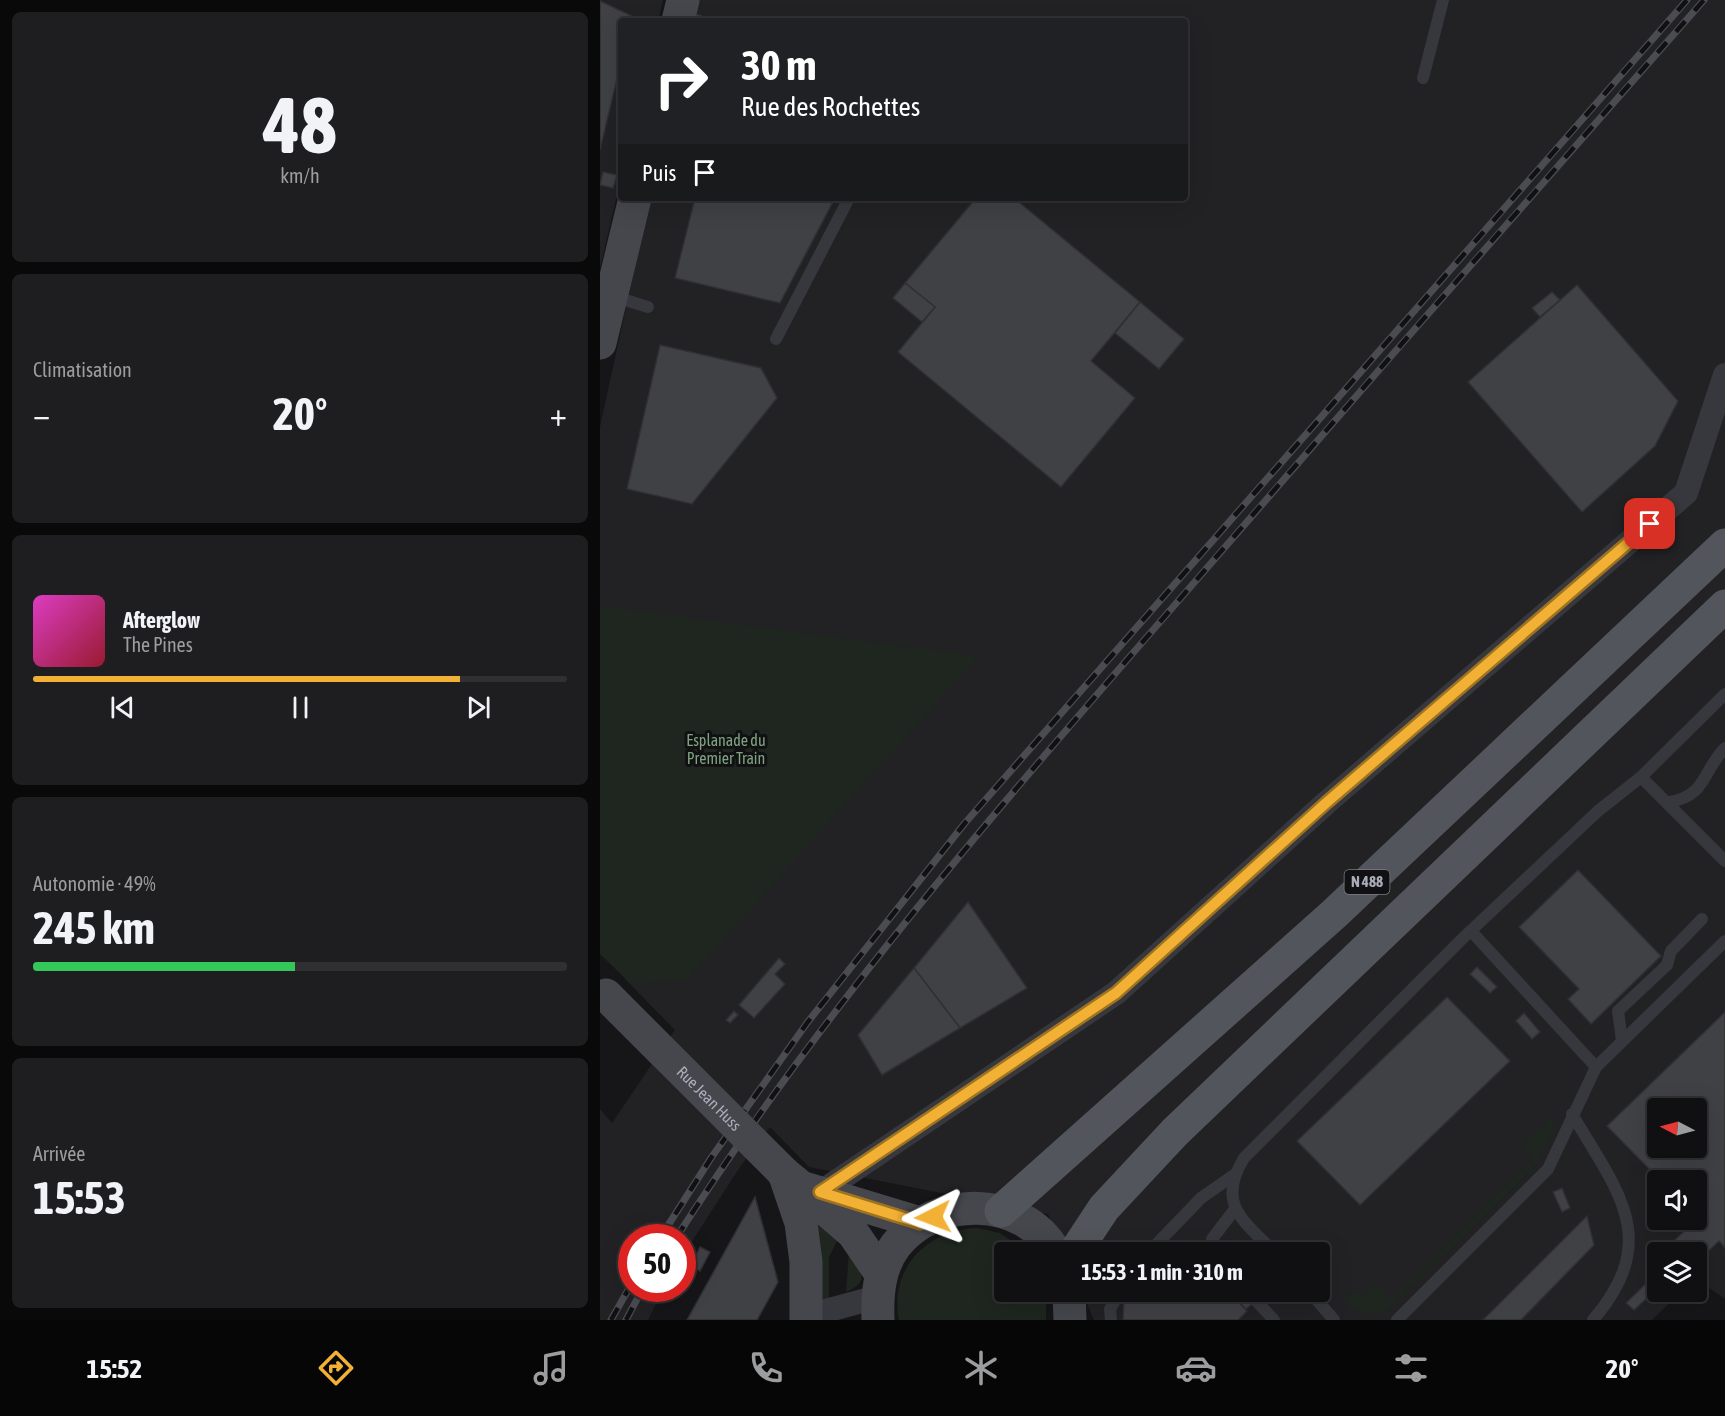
<!DOCTYPE html>
<html lang="fr">
<meta charset="utf-8">
<style>
:root{--surface:#101012;--page:#1e1e20;--text:#f1f3f6;--muted:#9c9d9f;--line:#303032;--accent:#f2b134}
body{margin:0;font-family:"Asap Condensed",sans-serif;background:var(--page);color:var(--text);height:100vh;display:flex;flex-direction:column;font-size:22px;white-space:nowrap}
*{box-sizing:border-box;margin:0}
p{font-size:20px;color:var(--muted)}
.icon{flex:none;width:33px;height:33px;fill:none;stroke:currentColor;stroke-width:2;stroke-linecap:round;stroke-linejoin:round}
.map{position:relative;flex:1;overflow:hidden}
.drawer{display:flex;flex-direction:column;gap:12px;padding:12px;background:#09090a;width:600px}
.drawer>*{flex:none}
.banner{position:absolute;left:18px;top:18px;width:570px;height:183px;border-radius:6px;box-shadow:0 6px 24px #0002,0 0 0 2px var(--line);background:#202124;color:#fff;overflow:hidden}
.needle{width:39px;rotate:276deg}
.tools{position:absolute;left:1047px;top:1098px;display:grid;gap:12px}
.tools a{display:grid;place-items:center;width:60px;height:60px;border-radius:6px;background:var(--surface);box-shadow:0 6px 24px #0002,0 0 0 2px var(--line);font-size:30px}
.speed{position:absolute;left:18px;top:1224px;display:flex;gap:12px;font-size:30px;font-weight:700;text-align:center}
.speed>*{display:grid;place-content:center;width:78px;height:78px;border-radius:50%;background:var(--surface);box-shadow:0 6px 24px #0002,0 0 0 2px var(--line);line-height:1}
.speed .limit{border:9px solid #d22;background:#fff;color:#111}
.pin{position:absolute;display:grid;place-items:center;width:51px;height:51px;color:#fff;margin:-26px;border-radius:12px;box-shadow:0 3px 9px #0006}
.me{position:absolute;width:66px;margin:-33px;rotate:267deg;stroke-linejoin:round;filter:drop-shadow(0 0 4px #0008)}
.turn{display:flex;align-items:center;gap:21px;height:126px;padding:0 24px;font-size:27px}
.turn .icon{width:78px;height:78px;stroke-width:2.5}
.turn b{display:block;font-size:42px;line-height:51px}
.then{display:flex;align-items:center;height:57px;padding:0 24px;background:#0003;gap:12px;font-size:22px}
.big{font-size:45px;font-weight:700;line-height:1.1}
.drawer .tile{flex:1;display:flex;flex-direction:column;justify-content:center;gap:9px;min-width:0;padding:0 21px;border-radius:9px;background:var(--page)}
.drawer .dial{align-items:center;gap:0}
.dial b{font-size:78px;line-height:1}
.song{display:flex;align-items:center;gap:18px}
.cover{width:72px;height:72px;border-radius:9px;background:linear-gradient(135deg,hsl(310 70% 55%),hsl(350 70% 35%))}
.played{height:6px;border-radius:3px;background:linear-gradient(90deg,var(--accent) 80%,var(--line) 80%)}
.keys{display:flex;justify-content:space-around;direction:ltr}
.heat{display:flex;justify-content:space-between;align-items:center;font-size:33px;direction:ltr}
.charge{height:9px;border-radius:4px;background:linear-gradient(90deg,#34c759 49%,var(--line) 0)}
.trip{position:absolute;left:394px;top:1242px;width:336px;height:60px;border-radius:6px;background:var(--surface);box-shadow:0 6px 24px #0002,0 0 0 2px var(--line);font-weight:700;line-height:60px;text-align:center}
.dock{display:flex;height:96px;justify-content:space-around;align-items:center;background:#060607;color:var(--muted)}
.dock .icon{width:42px;height:42px}
.dock .selected{color:var(--accent)}
.dock b{font-size:27px;color:var(--text)}
main{display:flex;flex:1;min-height:0}
.map>svg:first-child{display:block}
.built{fill:#222225;fill-rule:evenodd}
.green{fill:#1e261f}
.building{fill:#404145;stroke:#303034;stroke-width:1.5;fill-rule:evenodd}
.lines{fill:none;stroke-linecap:round;stroke-linejoin:round}
.lane{stroke:#37383d;stroke-width:12}
.street{stroke:#37383d;stroke-width:24}
.secondary{stroke:#45474d;stroke-width:33}
.primary{stroke:#53555c;stroke-width:33}
.rail-casing{stroke:#4a4c52;stroke-width:7}
.rail{stroke:#111113;stroke-width:4.5;stroke-dasharray:14;stroke-linecap:butt}
.secondary-bridge{stroke:#45474d;stroke-width:33}
.route-casing{stroke:#9d7322;stroke-width:15}
.route{stroke:#f2b134;stroke-width:10}
.labels{text-anchor:middle;stroke-width:6;stroke-linejoin:round;paint-order:stroke}
.shield{fill:#111113;stroke:#7b7e86;stroke-width:1.5}
.shield-label{font-size:15px;font-weight:bold;fill:#a8adb8}
.park-label{font-size:16px;fill:#7fa381;stroke:#111113}
.street-label{font-size:16px;fill:#a8adb8;stroke:#111113}
</style>
<main>
<section class="drawer">
<div class="tile dial"><b>48</b><p>km/h</p></div>
<div class="tile"><p>Climatisation</p>
<div class="heat"><a>−</a><b class="big">20°</b><a>+</a></div>
</div>
<div class="tile">
<div class="song"><i class="cover"></i><div><b>Afterglow</b><p>The Pines</p></div></div>
<div class="played"></div>
<div class="keys"><svg class="icon" aria-label="previous" viewBox="0 0 24 24"><path d="M18 5L8 12l10 7zM5 5v14"/></svg><svg class="icon" aria-label="pause" viewBox="0 0 24 24"><path d="M8 5v14M16 5v14"/></svg><svg class="icon" aria-label="next" viewBox="0 0 24 24"><path d="M6 5l10 7-10 7zM19 5v14"/></svg></div>
</div>
<div class="tile"><p>Autonomie · 49%</p><b class="big">245 km</b><div class="charge"></div></div>
<div class="tile"><p>Arrivée</p><b class="big">15:53</b></div>
</section>
<div class="map">
<svg width="1125" height="1320" viewBox="0 0 1125 1320">
<rect width="100%" height="100%" fill="#161618"/>
<g class="built">
<polygon points="0,0 63,0 58,21 21,21 21,178 0,268"/>
<path d="M94,0H1125V1299L1097,1279L1096,1252H1058V1292H1081L1052,1320H494L482,1292H720V1252H465L448,1214L209,1167L170,1127L140,1167L83,1255L82,1238H32V1288L63,1289L48,1320H0V1109L12,1123L75,1030L24,978L0,892V427L50,198H585V21H89ZM1058,1108H1096V1148H1058ZM1058,1180H1096V1220H1058Z"/>
</g>
<g class="green">
<polygon points="0,606 379,656 87,980 31,984 0,954"/>
<path d="M952,1117L954,1123L951,1136L933,1169L786,1311C772,1318 754,1311 742,1302L755,1289L761,1296L775,1284L790,1299L934,1159L921,1145Z"/>
<polygon points="207,1216 240,1235 229,1257 229,1301 219,1303"/>
<path d="M377,1228L400,1233L427,1252H405V1292H446V1320H299C289,1268 327,1230 377,1228Z"/>
<path d="M249,1252C260,1270 272,1281 246,1292Z"/>
</g>
<g class="building">
<polygon points="0,1 32,16 31,21 21,21 21,62 0,150"/>
<polygon points="3,172 17,175 13,188 0,185"/>
<polygon points="95,198 235,198 180,303 75,278"/>
<polygon points="376,198 414,198 540,302 491,361 535,398 461,487 298,352 335,307 305,283"/>
<polygon points="305,283 335,307 322,322 293,298"/>
<polygon points="977,285 1078,401 1055,446 982,512 868,382"/>
<polygon points="952,292 960,300 940,317 932,308"/>
<polygon points="540,302 584,339 559,369 515,333"/>
<polygon points="60,345 161,368 177,398 92,504 27,489"/>
<polygon points="978,870 1061,956 991,1024 968,999 979,989 919,927"/>
<polygon points="368,902 427,988 360,1028 314,968"/>
<polygon points="179,958 185,964 175,974 185,984 154,1018 139,1005"/>
<polygon points="877,967 897,987 890,993 870,974"/>
<polygon points="314,968 360,1028 282,1075 258,1035"/>
<polygon points="847,997 910,1061 760,1205 697,1141"/>
<polygon points="134,1011 138,1015 130,1023 126,1020"/>
<path d="M1125,1012V1248L1119,1241L1096,1263V1252H1062L1096,1220V1180H1060L1007,1126ZM1058,1108H1096V1148H1058Z"/>
<polygon points="924,1013 940,1032 932,1039 916,1021"/>
<polygon points="962,1188 970,1208 962,1212 953,1192"/>
<polygon points="155,1197 178,1282 157,1320 87,1320"/>
<polygon points="987,1216 994,1245 921,1320 883,1320"/>
<polygon points="585,1246 592,1252 578,1252"/>
<polygon points="100,1247 110,1252 100,1271 91,1266"/>
<polygon points="1058,1272 1058,1288 1034,1310 1026,1303"/>
<polygon points="541,1292 629,1292 647,1311 638,1320 523,1320 524,1298 537,1296"/>
<polygon points="645,1296 652,1304 646,1309 639,1302"/>
</g>
<g class="lines">
<g class="lane">
<polyline points="80,16 100,21"/>
<polyline points="823,78 843,0"/>
<polyline points="12,296 48,307"/>
<polyline points="176,339 249,198"/>
<polyline points="1041,777 1125,861"/>
<path d="M1069,802C1107,796 1102,771 1125,748"/>
<polyline points="871,931 996,1067"/>
<polyline points="1022,1041 1018,1011 1067,965 1071,951 1102,919"/>
<path d="M972,1114C1018,1192 1062,1239 993,1320"/>
<polyline points="549,1252 601,1198 634,1175"/>
<polyline points="615,1252 612,1239 635,1209"/>
<path d="M674,1252C643,1220 616,1204 644,1158L862,939L998,811L1041,777L1125,694"/>
<polyline points="648,1292 674,1320"/>
<polyline points="710,1292 734,1320"/>
<polyline points="511,1320 510,1309 520,1292"/>
<polyline points="797,1320 948,1169 996,1067 1125,941"/>
</g>
<g class="street">
<polyline points="221,1192 516,993 726,803 1086,493 1125,375"/>
<polyline points="211,1320 218,1313 277,1297"/>
</g>
<g class="secondary">
<polyline points="78,21 83,0"/>
<polyline points="0,343 35,198"/>
<polyline points="184,1173 201,1223 206,1262 206,1320"/>
<polyline points="184,1173 201,1187 320,1223"/>
<polyline points="210,1196 253,1233 281,1274"/>
<polyline points="469,1292 470,1320"/>
<path d="M278,1320C277,1294 279,1267 296,1245C335,1195 423,1195 455,1252"/>
</g>
<g class="primary">
<polyline points="401,1211 734,914 1125,545"/>
<polyline points="475,1252 504,1208 575,1132 1125,606"/>
</g>
<defs>
<g id="rail">
<polyline points="60,1238 111,1158 207,1023 365,823 1087,0"/>
<path d="M76,1238C219,1014 392,815 566,615C744,409 924,204 1104,0"/>
<polyline points="11,1320 32,1283"/>
<polyline points="26,1320 43,1288"/>
</g>
</defs>
<use href="#rail" class="rail-casing"/>
<use href="#rail" class="rail"/>
<path class="secondary-bridge" id="s1" d="M6,995L184,1173"/>
</g>
<g class="lines">
<defs>
<polyline id="route" points="333,1217 320,1223 220,1192 516,993 726,803 1050,524"/>
</defs>
<use href="#route" class="route-casing"/>
<use href="#route" class="route"/>
</g>
<g class="labels">
<rect class="shield" x="744.5" y="870" width="45" height="24" rx="4.5"/>
<g class="shield-label">
<text x="767" y="887">N 488</text>
</g>
<g class="park-label">
<text x="126" y="746">Esplanade du<tspan x="126" dy="18">Premier Train</tspan></text>
</g>
<g class="street-label">
<text dy="6" stroke="none"><textPath href="#s1" startOffset="146">Rue Jean Huss</textPath></text>
</g>
</g>
</svg>
<div class="tools">
<a><svg class="needle" viewBox="-14 -14 28 28"><path d="M0-13l5 13h-10z" fill="#e53935"/><path d="M0 13l5-13h-10z" fill="#9c9d9f"/></svg></a>
<a><svg class="icon" aria-label="sound" viewBox="0 0 24 24"><path d="M4 9h4l5-4v14l-5-4H4zM17 9q2 3 0 6"/></svg></a>
<a><svg class="icon" aria-label="layers" viewBox="0 0 24 24"><path d="M12 4l9 5-9 5-9-5zM3 14l9 5 9-5"/></svg></a>
</div>
<div class="speed"><div class="limit">50</div></div>
<div class="pin" style="left:1050px;top:524px;background:#d93025"><svg class="icon" aria-label="arrive" viewBox="0 0 24 24"><path d="M6 21V4h12l-3 4 3 4H6"/></svg></div>
<svg class="me" style="left:333px;top:1217px" viewBox="-20 -20 40 40"><path d="M0-17L14 15 0 8-14 15z" fill="#f2b134" stroke="#fff" stroke-width="4"/></svg>
<div class="trip">15:53 · 1 min · 310 m</div>
<div class="banner">
<div class="turn"><svg class="icon" aria-label="right" viewBox="0 0 24 24"><path d="M7 20v-9h11M14 6l5 5-5 5"/></svg><div><b>30 m</b>Rue des Rochettes</div></div>
<div class="then">Puis<svg class="icon" aria-label="arrive" viewBox="0 0 24 24"><path d="M6 21V4h12l-3 4 3 4H6"/></svg></div>
</div>
</div>
</main>
<nav class="dock">
<b>15:52</b>
<svg class="icon selected" aria-label="directions" viewBox="0 0 24 24"><path d="M12 3l9 9-9 9-9-9zM9 14v-3h6M13 9l2 2-2 2"/></svg>
<svg class="icon" aria-label="music" viewBox="0 0 24 24"><path d="M9 18V5l10-2v13"/><circle cx="6" cy="18" r="3"/><circle cx="16" cy="16" r="3"/></svg>
<svg class="icon" aria-label="phone" viewBox="0 0 24 24"><path d="M5 4h4l2 5-3 2q2 4 5 5l2-3 5 2v4C11 20 4 13 5 4z"/></svg>
<svg class="icon" aria-label="climate" viewBox="0 0 24 24"><path d="M12 3v18M4 7l16 10M4 17L20 7"/></svg>
<svg class="icon" aria-label="car" viewBox="0 0 24 24"><path d="M5 17H2v-5l4-1 3-4h7l3 4 3 1v5h-3M9 17h6M6 11h13"/><circle cx="7" cy="17" r="2"/><circle cx="17" cy="17" r="2"/></svg>
<svg class="icon" aria-label="filters" viewBox="0 0 24 24"><path d="M4 7h16M4 17h16"/><circle cx="9" cy="7" r="2"/><circle cx="15" cy="17" r="2"/></svg>
<b>20°</b>
</nav>
